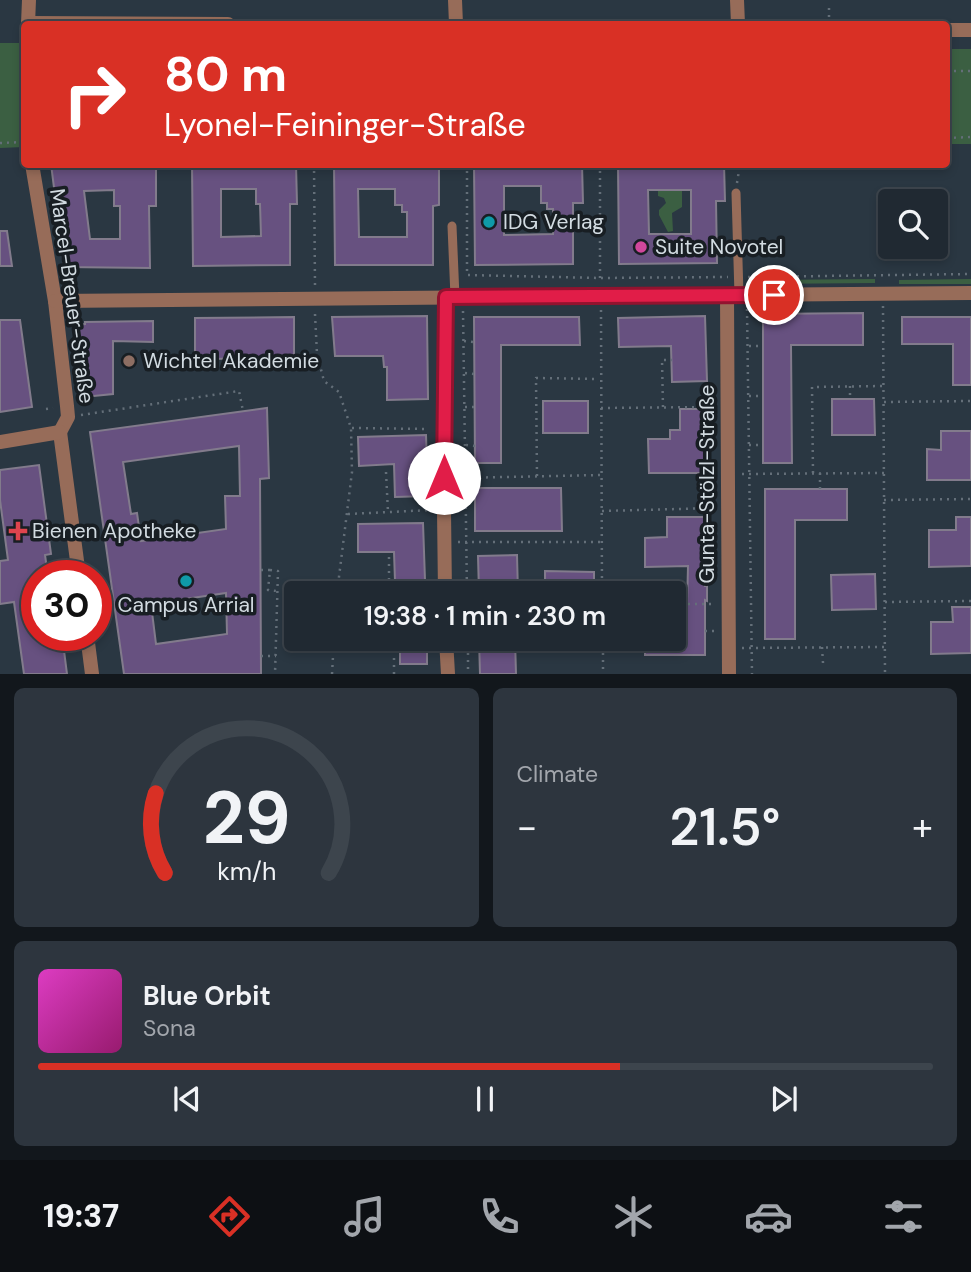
<!DOCTYPE html>
<meta charset="utf-8">
<style>
:root{--surface:#202932;--page:#2d353e;--text:#f1f3f6;--muted:#a2a6ac;--line:#3d454d;--accent:#d93025}
body{margin:0;font-family:"DM Sans",sans-serif;background:var(--page);color:var(--text);height:100vh;display:flex;flex-direction:column;font-size:26px;white-space:nowrap}
*{box-sizing:border-box;margin:0}
p{font-size:23px;color:var(--muted)}
.icon{flex:none;width:38px;height:38px;fill:none;stroke:currentColor;stroke-width:2;stroke-linecap:round;stroke-linejoin:round}
.map{position:relative;height:674px;overflow:hidden}
.sheet{display:flex;flex-direction:column;gap:14px;padding:14px;background:#12171c;flex:1}
.sheet>*{flex:none}
.guide{position:absolute;left:21px;top:21px;width:929px;height:147px;border-radius:7px;box-shadow:0 4px 10px #0003,0 0 0 2px var(--line);background:#d93025;color:#fff;overflow:hidden}
.buttons{position:absolute;left:878px;top:189px;display:grid;gap:14px}
.buttons a{display:grid;place-items:center;width:70px;height:70px;border-radius:7px;background:var(--surface);box-shadow:0 4px 10px #0003,0 0 0 2px var(--line);font-size:35px}
.speed{position:absolute;left:21px;top:560px;display:flex;gap:14px;font-size:35px;font-weight:700;text-align:center}
.speed>*{display:grid;place-content:center;width:91px;height:91px;border-radius:50%;background:var(--surface);box-shadow:0 4px 10px #0003,0 0 0 2px var(--line);line-height:1}
.speed .limit{border:10px solid #d22;background:#fff;color:#111}
.pin{position:absolute;display:grid;place-items:center;width:60px;height:60px;color:#fff;margin:-30px;border:4px solid #fff;border-radius:50%;box-shadow:0 2px 7px #0007}
.me{position:absolute;width:77px;margin:-38px;rotate:0deg;stroke-linejoin:round;filter:drop-shadow(0 0 5px #0008)}
.turn{display:flex;align-items:center;gap:24px;height:147px;padding:0 28px;font-size:32px}
.turn .icon{width:91px;height:91px;stroke-width:2.5}
.turn b{display:block;font-size:49px;line-height:60px}
.big{font-size:52px;font-weight:600;line-height:1.1}
.sheet .tile{flex:1;display:flex;flex-direction:column;justify-content:center;gap:10px;min-width:0;padding:0 24px;border-radius:10px;background:var(--page)}
.sheet .dial{align-items:center;gap:0}
.dial svg{height:182px;overflow:visible;fill:none;stroke:var(--line);stroke-width:7;stroke-linecap:round;text-anchor:middle}
.dial text{fill:var(--text);stroke:none}
.song{display:flex;align-items:center;gap:21px}
.cover{width:84px;height:84px;border-radius:10px;background:linear-gradient(135deg,hsl(310 70% 55%),hsl(320 70% 35%))}
.played{height:7px;border-radius:4px;background:linear-gradient(90deg,var(--accent) 65%,var(--line) 65%)}
.keys{display:flex;justify-content:space-around;direction:ltr}
.heat{display:flex;justify-content:space-between;align-items:center;font-size:38px;direction:ltr}
.sheet .tiles{flex:1;display:grid;gap:14px;grid-template-columns:1fr 1fr}
.tile:last-child{grid-column:span 2}
.trip{position:absolute;left:284px;top:581px;width:402px;height:70px;border-radius:7px;background:var(--surface);box-shadow:0 4px 10px #0003,0 0 0 2px var(--line);font-weight:600;line-height:70px;text-align:center}
.tabs{display:flex;height:112px;justify-content:space-around;align-items:center;background:#0d1014;color:var(--muted)}
.tabs .icon{width:49px;height:49px}
.tabs .active{color:var(--accent)}
.tabs b{font-size:32px;color:var(--text)}
.map>svg:first-child{display:block}
.green{fill:#3b5f42}
.building{fill:#675180;stroke:#827b8c;stroke-width:2;fill-rule:evenodd}
.lines{fill:none;stroke-linecap:round;stroke-linejoin:round}
.path{stroke:#646f79;stroke-width:2.5;stroke-dasharray:2 5;stroke-linecap:butt}
.lane{stroke:#976c59;stroke-width:9}
.street{stroke:#976c59;stroke-width:14}
.route-casing{stroke:#92132f;stroke-width:18}
.route{stroke:#e11d48;stroke-width:12}
.culture-dot{fill:#0f9aa8;stroke:#181e23;stroke-width:2.5}
.hotel-dot{fill:#d1479c;stroke:#181e23;stroke-width:2.5}
.education-dot{fill:#8d6e63;stroke:#181e23;stroke-width:2.5}
.health-dot{fill:#e0444e;stroke:#181e23;stroke-width:2.5}
.labels{text-anchor:middle;stroke-width:7;stroke-linejoin:round;paint-order:stroke}
.poi-label{font-size:21px;fill:#d2dbe1;stroke:#181e23;text-anchor:start}
.street-label{font-size:21px;fill:#d2dbe1;stroke:#181e23}
</style>
<div class="map">
<svg width="971" height="674" viewBox="0 0 971 674">
<rect width="100%" height="100%" fill="#2a3742"/>
<g class="green">
<polygon points="0,43 24,43 24,147 0,148"/>
<rect x="947" y="49" width="24" height="95"/>
<polygon points="658,190 682,190 682,207 672,213 673,231 668,232 659,215 659,210 666,203 664,198 658,196"/>
<polygon points="875,279 875,283 749,284 749,280"/>
<polygon points="971,279 971,284 899,284 899,280"/>
</g>
<g class="building">
<path d="M51,164H156V206H149L150,268L64,267ZM114,190V206H120V239H90L84,191Z"/>
<path d="M192,164H296L297,204H290V265L193,266ZM221,189H256V204H260L261,236L221,237Z"/>
<path d="M334,164H439V205L433,206V265H335ZM358,189H395V205H402V212H407V237H359Z"/>
<path d="M474,164H582L583,203H573V264L475,265ZM504,186H541V203H547V209H553V234L504,235Z"/>
<path d="M618,164H724L725,201H716L717,263L619,264ZM648,190H691V234H649Z"/>
<polygon points="0,231 7,231 12,266 0,266"/>
<polygon points="863,313 863,345 791,345 792,463 763,463 763,314"/>
<polygon points="427,316 428,399 387,400 387,367 384,367 383,356 335,356 332,317"/>
<polygon points="705,316 707,381 672,382 671,346 619,347 618,318"/>
<polygon points="294,317 294,358 195,359 195,318"/>
<polygon points="474,317 579,317 580,345 501,345 501,463 475,463"/>
<polygon points="902,317 971,317 971,385 953,385 953,344 902,344"/>
<polygon points="0,320 20,320 32,407 0,412"/>
<polygon points="153,321 153,342 113,341 113,394 84,397 75,325 85,324 85,322"/>
<polygon points="832,399 874,399 875,435 832,435"/>
<rect x="543" y="401" width="45" height="32"/>
<path d="M267,408L269,478L260,479L261,674H124L90,432ZM239,446L240,496H225L226,529L141,541L137,513L131,514L123,462ZM226,593L227,634L156,644L151,604Z"/>
<polygon points="680,409 707,409 710,456 706,456 706,473 649,473 648,439 670,439 670,430 680,430"/>
<polygon points="941,431 971,431 971,480 927,480 927,449 941,450"/>
<polygon points="426,435 428,496 395,497 394,464 359,466 358,437"/>
<polygon points="39,465 51,554 45,555 48,576 37,576 37,635 62,635 67,674 24,674 14,602 0,604 0,561 8,560 0,500 0,470"/>
<polygon points="475,488 561,488 562,531 475,531"/>
<polygon points="765,489 847,489 847,520 795,520 795,639 765,639"/>
<polygon points="667,517 705,517 705,586 707,586 707,601 705,600 705,655 645,655 645,639 674,639 674,607 687,607 688,566 645,567 645,538 667,537"/>
<polygon points="956,517 971,517 971,566 929,567 929,530 956,530"/>
<polygon points="423,523 425,580 395,581 394,552 358,552 358,524"/>
<polygon points="517,555 518,593 479,593 478,556"/>
<polygon points="545,571 594,572 594,593 545,593"/>
<polygon points="875,574 876,609 832,610 831,575"/>
<polygon points="952,607 971,607 971,653 931,654 931,622 953,622"/>
<rect x="400" y="639" width="27" height="25"/>
<polygon points="479,639 515,639 516,674 480,674"/>
</g>
<g class="lines">
<g class="path">
<polyline points="829,24 829,3"/>
<polyline points="947,71 971,71"/>
<polyline points="947,138 971,137"/>
<polyline points="0,143 24,142"/>
<polyline points="314,164 315,286"/>
<polyline points="467,164 467,275 600,278 728,277"/>
<polyline points="600,164 600,278"/>
<polyline points="168,167 168,164"/>
<polyline points="737,183 740,164"/>
<polyline points="748,277 971,274"/>
<polyline points="883,306 885,674"/>
<polyline points="747,309 752,674"/>
<polyline points="601,310 602,593"/>
<polyline points="463,311 467,593"/>
<polyline points="315,314 317,354 324,381 339,392 351,428 352,472 337,593"/>
<polyline points="464,341 474,342"/>
<polyline points="749,346 763,346"/>
<polyline points="465,373 474,374"/>
<polyline points="850,386 850,399"/>
<polyline points="749,396 763,396"/>
<polyline points="884,402 971,401"/>
<polyline points="465,407 475,407"/>
<polyline points="663,407 662,360 672,360"/>
<polyline points="601,408 713,407"/>
<polyline points="46,409 53,408"/>
<polyline points="81,415 239,391 243,411"/>
<polyline points="352,428 429,429"/>
<polyline points="466,445 475,446"/>
<polyline points="749,445 763,445"/>
<polyline points="386,472 388,512"/>
<polyline points="813,473 812,387 883,386"/>
<polyline points="820,473 820,489"/>
<polyline points="742,474 884,473"/>
<polyline points="537,476 536,378 599,379"/>
<polyline points="458,478 601,475"/>
<polyline points="884,500 971,499"/>
<polyline points="602,511 714,508"/>
<polyline points="348,514 431,510"/>
<polyline points="458,542 602,542"/>
<polyline points="389,557 389,593"/>
<polyline points="261,570 270,570 268,590 277,591"/>
<polyline points="270,570 278,571 275,674"/>
<polyline points="885,602 971,601"/>
<polyline points="674,604 716,604"/>
<polyline points="705,631 715,631"/>
<polyline points="468,639 468,674"/>
<polyline points="603,639 603,674"/>
<polyline points="376,642 394,641 394,674"/>
<polyline points="822,647 823,663"/>
<polyline points="461,648 603,647"/>
<polyline points="742,648 885,647"/>
<polyline points="261,656 276,656"/>
<polyline points="332,674 334,639"/>
</g>
<g class="lane">
<polyline points="736,193 739,295"/>
<polyline points="452,226 455,297"/>
</g>
<g class="street">
<polyline points="455,0 456,24"/>
<polyline points="737,0 738,24"/>
<polyline points="28,23 228,24"/>
<polyline points="28,24 29,0"/>
<polyline points="947,30 971,30"/>
<polyline points="32,164 55,301 67,406 68,417 60,432"/>
<polyline points="727,295 729,674"/>
<polyline points="55,301 971,293"/>
<polyline points="60,432 79,576"/>
<polyline points="0,442 60,432"/>
<polyline points="445,593 443,429 446,297"/>
<polyline points="87,635 92,674"/>
<polyline points="446,639 448,674"/>
</g>
</g>
<g class="lines">
<defs>
<polyline id="route" points="444,478 446,297 774,295"/>
</defs>
<use href="#route" class="route-casing"/>
<use href="#route" class="route"/>
</g>
<g class="culture-dot">
<circle cx="489" cy="222" r="7"/>
<circle cx="186" cy="581" r="7"/>
</g>
<circle class="hotel-dot" cx="641" cy="247" r="7"/>
<circle class="education-dot" cx="129" cy="361" r="7"/>
<path class="health-dot" d="M14.5 520.5h7v7h7v7h-7v7h-7v-7h-7v-7h7z"/>
<g class="labels">
<g class="poi-label">
<text x="503" y="229">IDG Verlag</text>
<text x="655" y="254">Suite Novotel</text>
<text x="143" y="368">Wichtel Akademie</text>
<text x="32" y="538">Bienen Apotheke</text>
<text x="186" y="612" text-anchor="middle">Campus Arrial</text>
</g>
<g class="street-label">
<text transform="translate(72 296) rotate(82)" y="7">Marcel-Breuer-Straße</text>
<text transform="translate(707 484) rotate(-90)" y="7">Gunta-Stölzl-Straße</text>
</g>
</g>
</svg>
<div class="buttons">
<a><svg class="icon" aria-label="search" viewBox="0 0 24 24"><circle cx="10" cy="10" r="6"/><path d="M15 15l6 6"/></svg></a>
</div>
<div class="speed"><div class="limit">30</div></div>
<div class="pin" style="left:774px;top:295px;background:#d93025"><svg class="icon" aria-label="arrive" viewBox="0 0 24 24"><path d="M6 21V4h12l-3 4 3 4H6"/></svg></div>
<svg class="me" style="left:444px;top:478px" viewBox="-20 -20 40 40"><circle r="19" fill="#fff"/><path d="M0-13L10 11 0 6-10 11z" fill="#e11d48"/></svg>
<div class="trip">19:38 · 1 min · 230 m</div>
<div class="guide">
<div class="turn"><svg class="icon" aria-label="right" viewBox="0 0 24 24"><path d="M7 20v-9h11M14 6l5 5-5 5"/></svg><div><b>80 m</b>Lyonel-Feininger-Straße</div></div>
</div>
</div>
<section class="sheet">
<div class="tiles">
<div class="tile dial"><svg viewBox="0 0 100 80">
<path d="M14 69A42 42 0 1 1 86 69"/>
<path d="M14 69A42 42 0 0 1 10 34" stroke="#d93025"/>
<text x="50" y="56" font-size="32" font-weight="700">29</text>
<text x="50" y="72" font-size="11">km/h</text>
</svg></div>
<div class="tile"><p>Climate</p>
<div class="heat"><a>−</a><b class="big">21.5°</b><a>+</a></div>
</div>
<div class="tile">
<div class="song"><i class="cover"></i><div><b>Blue Orbit</b><p>Sona</p></div></div>
<div class="played"></div>
<div class="keys"><svg class="icon" aria-label="previous" viewBox="0 0 24 24"><path d="M18 5L8 12l10 7zM5 5v14"/></svg><svg class="icon" aria-label="pause" viewBox="0 0 24 24"><path d="M8 5v14M16 5v14"/></svg><svg class="icon" aria-label="next" viewBox="0 0 24 24"><path d="M6 5l10 7-10 7zM19 5v14"/></svg></div>
</div>
</div>
</section>
<nav class="tabs">
<b>19:37</b>
<svg class="icon active" aria-label="directions" viewBox="0 0 24 24"><path d="M12 3l9 9-9 9-9-9zM9 14v-3h6M13 9l2 2-2 2"/></svg>
<svg class="icon" aria-label="music" viewBox="0 0 24 24"><path d="M9 18V5l10-2v13"/><circle cx="6" cy="18" r="3"/><circle cx="16" cy="16" r="3"/></svg>
<svg class="icon" aria-label="phone" viewBox="0 0 24 24"><path d="M5 4h4l2 5-3 2q2 4 5 5l2-3 5 2v4C11 20 4 13 5 4z"/></svg>
<svg class="icon" aria-label="climate" viewBox="0 0 24 24"><path d="M12 3v18M4 7l16 10M4 17L20 7"/></svg>
<svg class="icon" aria-label="car" viewBox="0 0 24 24"><path d="M5 17H2v-5l4-1 3-4h7l3 4 3 1v5h-3M9 17h6M6 11h13"/><circle cx="7" cy="17" r="2"/><circle cx="17" cy="17" r="2"/></svg>
<svg class="icon" aria-label="filters" viewBox="0 0 24 24"><path d="M4 7h16M4 17h16"/><circle cx="9" cy="7" r="2"/><circle cx="15" cy="17" r="2"/></svg>
</nav>
